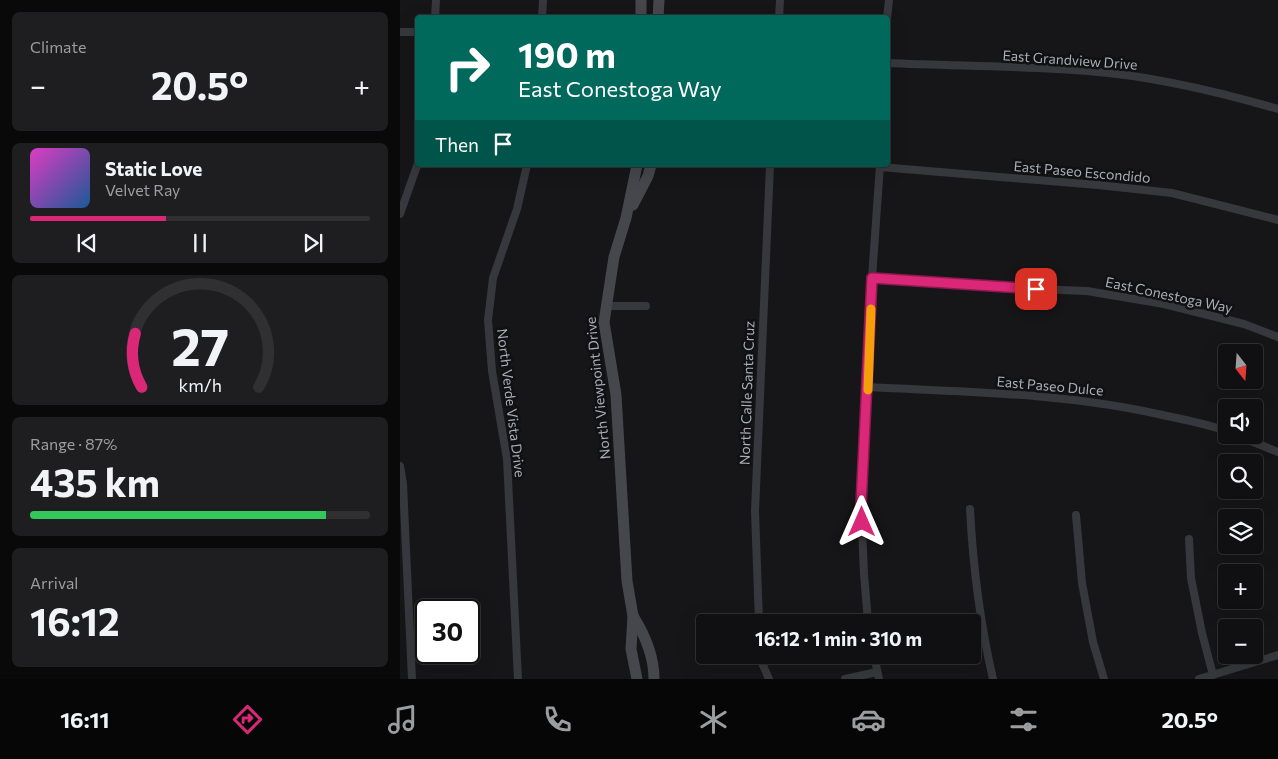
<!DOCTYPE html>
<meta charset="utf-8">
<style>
:root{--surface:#101012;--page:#1e1e20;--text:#f1f3f6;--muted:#9c9d9f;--line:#303032;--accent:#db2777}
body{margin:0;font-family:Commissioner,sans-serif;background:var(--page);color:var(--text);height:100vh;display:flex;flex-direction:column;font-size:19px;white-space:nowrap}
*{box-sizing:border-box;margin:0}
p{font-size:16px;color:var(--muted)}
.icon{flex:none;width:28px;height:28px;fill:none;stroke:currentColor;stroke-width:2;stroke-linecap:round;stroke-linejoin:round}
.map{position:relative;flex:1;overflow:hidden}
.panel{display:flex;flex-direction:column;gap:12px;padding:12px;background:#09090a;width:400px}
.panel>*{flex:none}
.hud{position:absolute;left:15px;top:15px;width:475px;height:152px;border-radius:5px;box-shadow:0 5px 20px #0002,0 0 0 1px var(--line);background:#00695c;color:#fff;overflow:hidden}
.needle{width:32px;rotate:163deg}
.fabs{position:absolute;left:818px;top:344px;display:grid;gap:10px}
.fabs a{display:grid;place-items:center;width:45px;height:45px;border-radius:5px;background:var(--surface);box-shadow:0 5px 20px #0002,0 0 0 1px var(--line);font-size:25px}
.speed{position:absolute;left:15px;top:599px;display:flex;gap:10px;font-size:25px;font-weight:700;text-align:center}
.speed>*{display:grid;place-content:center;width:65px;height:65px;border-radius:50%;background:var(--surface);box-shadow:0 5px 20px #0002,0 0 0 1px var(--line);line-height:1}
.speed .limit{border:2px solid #111;border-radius:8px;background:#fff;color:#111}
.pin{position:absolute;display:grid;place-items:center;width:42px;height:42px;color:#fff;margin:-21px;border-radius:10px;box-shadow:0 2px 8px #0006}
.me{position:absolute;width:55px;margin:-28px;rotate:0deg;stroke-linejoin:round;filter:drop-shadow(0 0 4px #0008)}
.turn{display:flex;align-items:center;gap:18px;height:105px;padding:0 20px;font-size:22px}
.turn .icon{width:65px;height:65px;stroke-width:2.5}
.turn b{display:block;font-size:35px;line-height:42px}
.then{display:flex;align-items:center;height:48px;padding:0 20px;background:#0003;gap:10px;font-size:19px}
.big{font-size:38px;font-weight:700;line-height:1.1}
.panel .card{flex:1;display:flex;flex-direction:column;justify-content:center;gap:8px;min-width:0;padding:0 18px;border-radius:8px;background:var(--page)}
.panel .dial{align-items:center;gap:0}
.dial svg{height:130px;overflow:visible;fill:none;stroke:var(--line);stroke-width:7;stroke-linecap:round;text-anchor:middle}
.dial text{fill:var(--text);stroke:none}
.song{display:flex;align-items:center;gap:15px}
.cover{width:60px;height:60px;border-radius:8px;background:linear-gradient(135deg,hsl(310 70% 55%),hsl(210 70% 35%))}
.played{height:5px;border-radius:2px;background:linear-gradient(90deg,var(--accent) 40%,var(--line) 40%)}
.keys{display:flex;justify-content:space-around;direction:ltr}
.heat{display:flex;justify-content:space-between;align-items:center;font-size:28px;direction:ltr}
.charge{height:8px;border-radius:4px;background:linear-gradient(90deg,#34c759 87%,var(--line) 0)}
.trip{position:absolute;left:296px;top:614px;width:285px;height:50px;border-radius:5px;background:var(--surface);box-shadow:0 5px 20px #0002,0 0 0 1px var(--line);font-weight:700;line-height:50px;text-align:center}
.tab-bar{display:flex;height:80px;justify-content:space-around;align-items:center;background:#060607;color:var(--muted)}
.tab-bar .icon{width:35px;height:35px}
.tab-bar .on{color:var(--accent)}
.tab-bar b{font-size:22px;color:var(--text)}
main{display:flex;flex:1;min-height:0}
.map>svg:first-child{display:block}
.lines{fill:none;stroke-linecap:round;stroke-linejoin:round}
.minor{stroke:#37383d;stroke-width:8}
.secondary{stroke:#45474d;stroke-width:11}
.route-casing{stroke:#8e194d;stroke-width:12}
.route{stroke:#db2777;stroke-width:9}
.slow{stroke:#f59e0b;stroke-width:9}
.labels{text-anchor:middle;stroke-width:5;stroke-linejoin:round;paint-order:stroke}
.street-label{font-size:14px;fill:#a8adb8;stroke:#111113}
</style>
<main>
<section class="panel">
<div class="card"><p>Climate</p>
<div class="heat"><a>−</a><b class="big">20.5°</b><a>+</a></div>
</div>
<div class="card">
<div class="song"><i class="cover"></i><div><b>Static Love</b><p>Velvet Ray</p></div></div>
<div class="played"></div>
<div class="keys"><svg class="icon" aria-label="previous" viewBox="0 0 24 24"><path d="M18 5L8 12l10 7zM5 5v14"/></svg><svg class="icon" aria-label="pause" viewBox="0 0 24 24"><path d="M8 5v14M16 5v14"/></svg><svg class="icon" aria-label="next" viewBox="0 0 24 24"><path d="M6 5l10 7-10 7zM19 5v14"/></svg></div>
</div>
<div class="card dial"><svg viewBox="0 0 100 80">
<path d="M14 69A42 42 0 1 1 86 69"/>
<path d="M14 69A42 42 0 0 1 10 36" stroke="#db2777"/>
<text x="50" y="56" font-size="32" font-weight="700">27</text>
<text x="50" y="72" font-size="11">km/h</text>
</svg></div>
<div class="card"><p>Range · 87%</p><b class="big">435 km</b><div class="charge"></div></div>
<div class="card"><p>Arrival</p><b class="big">16:12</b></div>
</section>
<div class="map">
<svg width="878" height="679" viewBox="0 0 878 679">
<rect width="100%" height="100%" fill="#161618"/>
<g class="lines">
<g class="minor">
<polyline points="35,18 36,0"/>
<polyline points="142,18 143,0"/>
<polyline points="379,18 380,0"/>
<polyline points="487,18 489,0"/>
<polyline points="0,32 18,32"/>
<path d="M488,63C554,66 622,66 688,71C753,76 816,91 878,109"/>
<polyline points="480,167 698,185 772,193 878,220"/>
<polyline points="0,214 18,163"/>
<polyline points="472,278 585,287 687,291 764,304 844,324 878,337"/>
<polyline points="205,306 246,306"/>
<path d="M468,387C568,392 670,393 767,416C787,420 807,424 826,431"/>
<polyline points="836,435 878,452"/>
<polyline points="0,466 3,484 12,679"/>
<path d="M570,509C573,567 580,623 593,679"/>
<polyline points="676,515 682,583 693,642 704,679"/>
<polyline points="789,539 791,578 802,633 813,675"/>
<polyline points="359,622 355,511 370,165"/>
<polyline points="468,622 464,574 461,505 472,278 480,165"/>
<polyline points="362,655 362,663 369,679"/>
<polyline points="474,655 479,679"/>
<polyline points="118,679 107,459 92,371 88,320 93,278 117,209 127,165"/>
<polyline points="445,679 477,672"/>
<polyline points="799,679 878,655"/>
</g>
<g class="secondary">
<polyline points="241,18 241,0"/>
<polyline points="258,18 259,0"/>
<polyline points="237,165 226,218 214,257 204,322 216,395 227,581 233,616 231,649 237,679"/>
<polyline points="233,205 248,176 251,165"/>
<path d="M233,616C245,635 254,655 254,679"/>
</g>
</g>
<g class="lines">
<defs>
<polyline id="route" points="462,522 461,505 472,278 636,289"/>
</defs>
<use href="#route" class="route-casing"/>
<use href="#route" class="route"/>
<polyline class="slow" points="468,390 471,309"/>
</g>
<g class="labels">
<g class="street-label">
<text transform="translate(670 60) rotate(4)" y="5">East Grandview Drive</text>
<text transform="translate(682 172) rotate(5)" y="5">East Paseo Escondido</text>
<text transform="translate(769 295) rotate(12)" y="5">East Conestoga Way</text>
<text transform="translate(650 386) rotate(5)" y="5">East Paseo Dulce</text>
<text transform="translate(198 388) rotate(-96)" y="5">North Viewpoint Drive</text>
<text transform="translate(347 393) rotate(-88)" y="5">North Calle Santa Cruz</text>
<text transform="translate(111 403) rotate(83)" y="5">North Verde Vista Drive</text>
</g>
</g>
</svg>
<div class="fabs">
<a><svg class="needle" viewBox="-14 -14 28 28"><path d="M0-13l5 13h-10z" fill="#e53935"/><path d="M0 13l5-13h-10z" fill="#9c9d9f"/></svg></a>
<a><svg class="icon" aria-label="sound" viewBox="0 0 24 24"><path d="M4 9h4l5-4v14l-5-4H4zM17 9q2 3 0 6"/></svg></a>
<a><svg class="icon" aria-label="search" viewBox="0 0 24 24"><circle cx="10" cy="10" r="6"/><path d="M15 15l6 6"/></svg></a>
<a><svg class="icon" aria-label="layers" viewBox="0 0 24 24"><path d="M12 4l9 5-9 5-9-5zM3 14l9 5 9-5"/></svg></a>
<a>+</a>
<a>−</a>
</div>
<div class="speed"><div class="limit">30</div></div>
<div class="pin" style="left:636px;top:289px;background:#d93025"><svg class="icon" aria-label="arrive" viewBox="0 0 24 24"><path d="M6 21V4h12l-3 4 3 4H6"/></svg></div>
<svg class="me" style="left:462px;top:522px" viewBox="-20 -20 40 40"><path d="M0-17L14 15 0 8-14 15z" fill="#db2777" stroke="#fff" stroke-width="4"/></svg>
<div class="trip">16:12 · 1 min · 310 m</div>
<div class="hud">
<div class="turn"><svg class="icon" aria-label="right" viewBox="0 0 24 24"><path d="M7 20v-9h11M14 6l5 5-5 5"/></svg><div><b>190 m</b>East Conestoga Way</div></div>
<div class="then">Then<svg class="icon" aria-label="arrive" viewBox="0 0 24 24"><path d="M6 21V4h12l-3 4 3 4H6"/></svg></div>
</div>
</div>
</main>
<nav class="tab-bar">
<b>16:11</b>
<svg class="icon on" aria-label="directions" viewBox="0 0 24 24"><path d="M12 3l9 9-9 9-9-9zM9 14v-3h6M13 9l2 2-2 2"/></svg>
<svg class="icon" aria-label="music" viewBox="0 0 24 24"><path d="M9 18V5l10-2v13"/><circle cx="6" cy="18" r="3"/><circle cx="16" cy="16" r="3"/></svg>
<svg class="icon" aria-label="phone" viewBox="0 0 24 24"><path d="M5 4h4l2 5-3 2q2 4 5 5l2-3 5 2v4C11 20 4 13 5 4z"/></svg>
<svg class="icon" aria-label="climate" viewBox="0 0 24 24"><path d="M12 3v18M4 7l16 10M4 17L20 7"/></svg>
<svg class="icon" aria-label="car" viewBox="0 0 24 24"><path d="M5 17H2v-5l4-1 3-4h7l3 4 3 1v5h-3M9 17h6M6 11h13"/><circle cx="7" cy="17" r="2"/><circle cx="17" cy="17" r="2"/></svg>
<svg class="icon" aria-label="filters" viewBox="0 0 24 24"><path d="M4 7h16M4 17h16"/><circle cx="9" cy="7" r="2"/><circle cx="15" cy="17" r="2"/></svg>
<b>20.5°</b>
</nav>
